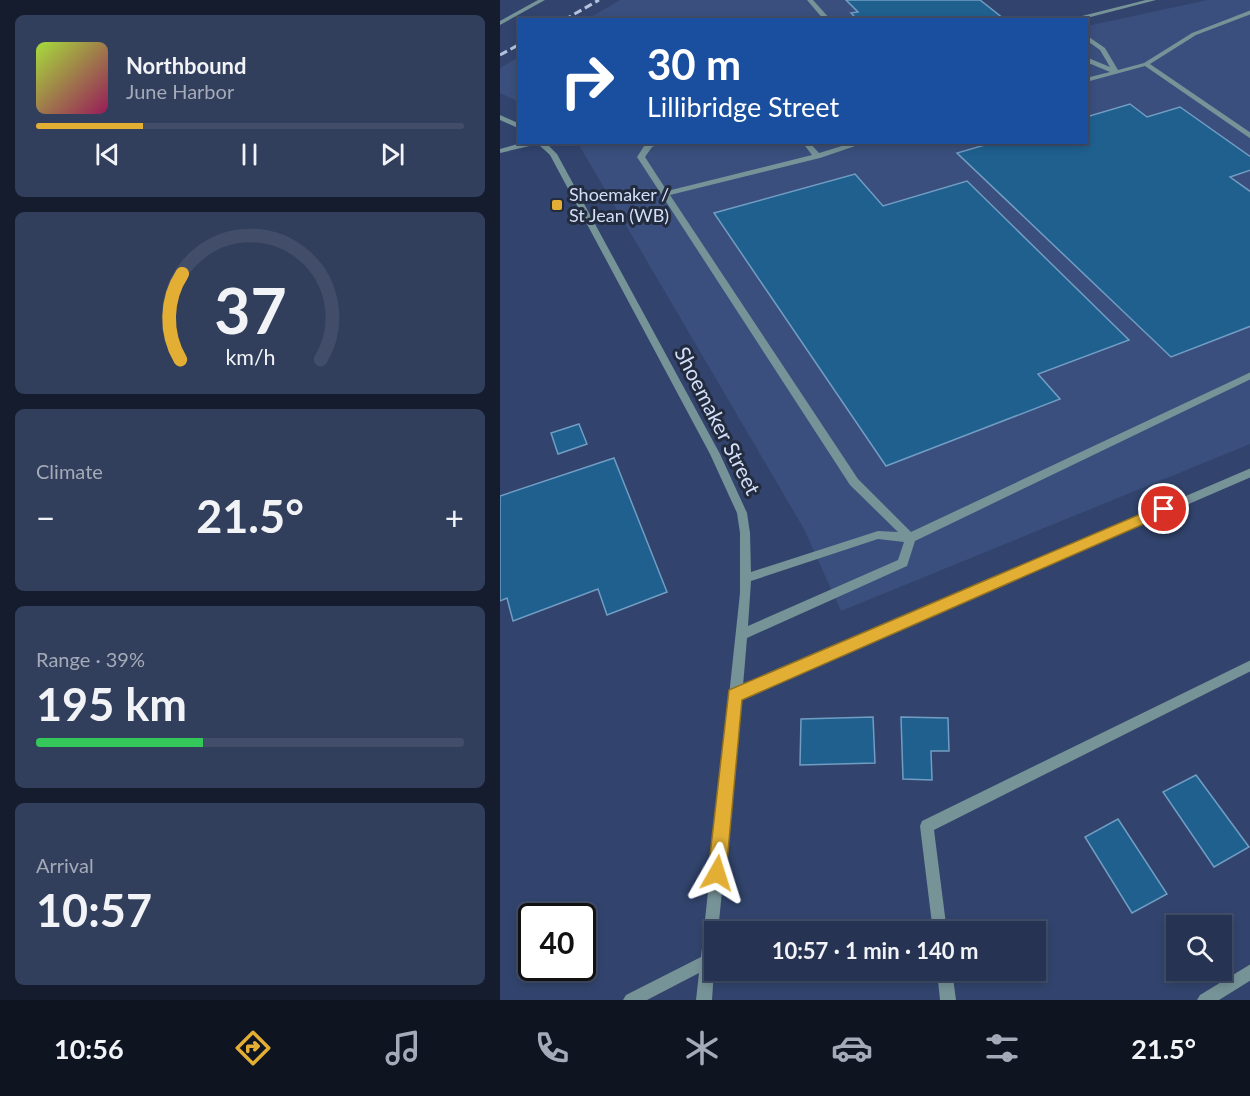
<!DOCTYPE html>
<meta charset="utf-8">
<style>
:root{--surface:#263352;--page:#323f5c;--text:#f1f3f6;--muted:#a4aab8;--line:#424e69;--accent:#e2af34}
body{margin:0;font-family:Lato,sans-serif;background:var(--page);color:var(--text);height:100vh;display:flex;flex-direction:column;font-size:22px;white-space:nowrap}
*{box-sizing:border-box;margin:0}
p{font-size:20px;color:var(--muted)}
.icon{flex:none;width:33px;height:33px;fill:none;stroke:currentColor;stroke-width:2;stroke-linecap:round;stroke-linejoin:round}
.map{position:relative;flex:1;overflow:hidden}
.sheet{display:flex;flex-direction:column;gap:15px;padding:15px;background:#151c2d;width:500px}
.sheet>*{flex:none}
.hud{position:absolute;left:18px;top:18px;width:570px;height:126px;border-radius:0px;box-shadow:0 3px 9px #0003,0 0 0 2px var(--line);background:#1a4fa0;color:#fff;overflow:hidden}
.controls{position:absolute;left:666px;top:915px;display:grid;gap:12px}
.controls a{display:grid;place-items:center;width:66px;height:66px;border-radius:0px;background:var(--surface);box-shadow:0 3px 9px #0003,0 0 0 2px var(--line);font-size:30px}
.speed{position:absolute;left:18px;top:903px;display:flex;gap:12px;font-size:30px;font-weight:700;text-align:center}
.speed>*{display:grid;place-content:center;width:78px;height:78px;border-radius:50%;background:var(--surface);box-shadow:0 3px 9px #0003,0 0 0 2px var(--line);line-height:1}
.speed .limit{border:3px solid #111;border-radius:9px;background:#fff;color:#111}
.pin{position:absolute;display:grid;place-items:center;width:51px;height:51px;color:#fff;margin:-26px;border:3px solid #fff;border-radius:50%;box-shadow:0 2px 6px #0007}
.me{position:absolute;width:66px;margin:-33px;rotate:6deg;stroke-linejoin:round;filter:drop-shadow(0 0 4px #0008)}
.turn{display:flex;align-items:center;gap:21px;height:126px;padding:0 30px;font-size:27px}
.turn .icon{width:78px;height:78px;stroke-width:2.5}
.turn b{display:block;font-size:42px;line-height:51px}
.big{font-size:45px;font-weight:700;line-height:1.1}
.sheet .widget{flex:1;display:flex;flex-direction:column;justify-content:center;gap:9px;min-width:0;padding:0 21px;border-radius:9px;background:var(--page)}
.sheet .dial{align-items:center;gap:0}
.dial svg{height:156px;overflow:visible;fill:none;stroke:var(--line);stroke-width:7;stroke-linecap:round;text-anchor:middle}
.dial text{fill:var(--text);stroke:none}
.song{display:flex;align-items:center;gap:18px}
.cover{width:72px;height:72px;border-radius:9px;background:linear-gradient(135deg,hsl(80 70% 55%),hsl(330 70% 35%))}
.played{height:6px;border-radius:3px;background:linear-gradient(90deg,var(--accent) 25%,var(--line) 25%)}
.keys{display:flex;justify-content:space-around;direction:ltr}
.heat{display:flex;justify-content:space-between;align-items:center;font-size:33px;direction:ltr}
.charge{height:9px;border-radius:4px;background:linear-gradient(90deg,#34c759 39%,var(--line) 0)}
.trip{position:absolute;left:204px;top:921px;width:342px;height:60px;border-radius:0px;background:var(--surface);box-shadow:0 3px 9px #0003,0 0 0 2px var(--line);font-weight:700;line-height:60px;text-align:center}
.dock{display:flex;height:96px;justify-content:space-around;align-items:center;background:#0f1421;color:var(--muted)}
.dock .icon{width:42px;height:42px}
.dock .active{color:var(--accent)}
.dock b{font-size:27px;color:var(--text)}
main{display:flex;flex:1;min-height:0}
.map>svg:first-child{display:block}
.built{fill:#3a4f7d}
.building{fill:#1f608f;stroke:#719dc3;stroke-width:1.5}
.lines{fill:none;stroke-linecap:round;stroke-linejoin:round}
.minor{fill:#769397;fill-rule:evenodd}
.rail{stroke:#b5c3de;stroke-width:3;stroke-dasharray:8 4;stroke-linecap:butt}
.route{fill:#e2af34;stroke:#937222;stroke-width:1.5}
.poi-dot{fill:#e2af34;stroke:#232b3e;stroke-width:2}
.labels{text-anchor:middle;stroke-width:6;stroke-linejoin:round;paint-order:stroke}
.far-poi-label{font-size:18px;fill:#d3dff8;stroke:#232b3e;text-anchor:start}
.street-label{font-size:21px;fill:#d3dff8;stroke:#232b3e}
</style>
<main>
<section class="sheet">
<div class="widget">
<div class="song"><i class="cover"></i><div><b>Northbound</b><p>June Harbor</p></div></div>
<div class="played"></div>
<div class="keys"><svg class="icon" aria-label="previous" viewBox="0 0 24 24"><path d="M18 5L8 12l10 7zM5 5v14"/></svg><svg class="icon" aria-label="pause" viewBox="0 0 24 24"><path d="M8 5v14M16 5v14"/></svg><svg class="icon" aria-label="next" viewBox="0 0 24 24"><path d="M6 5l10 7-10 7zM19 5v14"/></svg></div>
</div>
<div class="widget dial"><svg viewBox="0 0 100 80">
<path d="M14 69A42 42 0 1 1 86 69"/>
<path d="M14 69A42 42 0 0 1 15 25" stroke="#e2af34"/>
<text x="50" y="56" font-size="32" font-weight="700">37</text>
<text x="50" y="72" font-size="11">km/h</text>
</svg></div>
<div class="widget"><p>Climate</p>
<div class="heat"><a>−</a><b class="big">21.5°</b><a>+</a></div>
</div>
<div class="widget"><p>Range · 39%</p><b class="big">195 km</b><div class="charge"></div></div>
<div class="widget"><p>Arrival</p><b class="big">10:57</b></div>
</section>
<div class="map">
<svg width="751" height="1000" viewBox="0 0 751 1000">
<rect width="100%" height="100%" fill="#32446d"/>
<g class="built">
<polygon points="120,0 481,0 506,19 86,20"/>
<polygon points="708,0 750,0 750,444 341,611 304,529 79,145 91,142 586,142 587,26"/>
<polygon points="19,57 19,102 0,93 0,68"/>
</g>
<g class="building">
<polygon points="346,0 480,0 504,19 358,20 351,13 358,12"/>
<polygon points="630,104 647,117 680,107 751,157 751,170 730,177 751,192 751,326 671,357 457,153 495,142 586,142 586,117"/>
<polygon points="355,174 383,206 467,181 629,340 538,374 560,399 386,466 214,213"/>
<polygon points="79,424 87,444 58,454 51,433"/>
<polygon points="114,458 167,592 107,615 98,589 13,621 7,598 0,601 0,496"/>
<polygon points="373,717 375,763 300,765 301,719"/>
<polygon points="401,717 448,718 449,751 431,751 432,780 403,779"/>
<polygon points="696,775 749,847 714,867 663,792"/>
<polygon points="618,819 667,894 632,913 585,837"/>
</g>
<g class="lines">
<g class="minor">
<polygon points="38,0 45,0 0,25 0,21"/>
<polygon points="307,0 313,0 331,20 324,20"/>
<polygon points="646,0 656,0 579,20 566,20"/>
<polygon points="751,10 751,14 696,35 650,64 751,133 751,139 645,66 586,82 586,78 610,72 586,62 586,57 610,67 600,50 586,40 586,35 605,48 618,70 644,63 692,33"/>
<polygon points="0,115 20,124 20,129 0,120"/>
<path d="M25,142H45L57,154L220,454L247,513L250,533L251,572L378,531L398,532L350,485L137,157L146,143L165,142L152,147L145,157L167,191L312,155L302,142H309L319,153L355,142H367L320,158L170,195L358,479L411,532L751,372V379L415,541L407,566L247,638L243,686L751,468V477L241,698L218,932H214V970L212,1000H196L199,973L147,1000H123L126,995L201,957L240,593V533L237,513L210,454L50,155L38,144L0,153V149ZM378,539L404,542L398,560L248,626L251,581Z"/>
<polygon points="751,660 751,671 434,830 447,932 433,932 420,826 422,821"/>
<polygon points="751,964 751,980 719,1000 697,1000 700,995"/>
<polygon points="437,970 452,970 456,1000 440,1000"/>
</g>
<g class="rail">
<polyline points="64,20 99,0"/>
<polyline points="0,55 20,44"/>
</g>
</g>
<polygon class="route" points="664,504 669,506 669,513 242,700 226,873 223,879 217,882 210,879 208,873 229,690"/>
<rect class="poi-dot" x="51" y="199" width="12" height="12" rx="3"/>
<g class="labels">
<g class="far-poi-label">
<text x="69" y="201">Shoemaker /<tspan x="69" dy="21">St Jean (WB)</tspan></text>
</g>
<g class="street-label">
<text transform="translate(217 421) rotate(63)" y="7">Shoemaker Street</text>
</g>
</g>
</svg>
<div class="controls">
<a><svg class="icon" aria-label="search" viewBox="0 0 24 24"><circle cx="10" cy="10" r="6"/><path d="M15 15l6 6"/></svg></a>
</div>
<div class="speed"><div class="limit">40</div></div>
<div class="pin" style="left:664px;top:509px;background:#d93025"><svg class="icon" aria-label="arrive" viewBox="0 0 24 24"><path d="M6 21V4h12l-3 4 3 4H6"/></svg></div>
<svg class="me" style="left:217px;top:873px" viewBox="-20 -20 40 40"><path d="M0-17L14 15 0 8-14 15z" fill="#e2af34" stroke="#fff" stroke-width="4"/></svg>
<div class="trip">10:57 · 1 min · 140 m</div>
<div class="hud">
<div class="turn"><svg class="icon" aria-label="right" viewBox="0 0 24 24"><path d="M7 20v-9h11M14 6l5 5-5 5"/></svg><div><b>30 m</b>Lillibridge Street</div></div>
</div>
</div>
</main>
<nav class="dock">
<b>10:56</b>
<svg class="icon active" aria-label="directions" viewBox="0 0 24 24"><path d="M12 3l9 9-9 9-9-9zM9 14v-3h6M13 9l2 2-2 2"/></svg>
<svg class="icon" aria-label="music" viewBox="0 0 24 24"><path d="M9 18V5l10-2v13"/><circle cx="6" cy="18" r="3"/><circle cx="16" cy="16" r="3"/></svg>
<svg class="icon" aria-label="phone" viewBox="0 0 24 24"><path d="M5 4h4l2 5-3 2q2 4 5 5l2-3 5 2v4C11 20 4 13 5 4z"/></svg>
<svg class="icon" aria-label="climate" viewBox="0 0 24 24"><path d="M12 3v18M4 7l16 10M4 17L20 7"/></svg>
<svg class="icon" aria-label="car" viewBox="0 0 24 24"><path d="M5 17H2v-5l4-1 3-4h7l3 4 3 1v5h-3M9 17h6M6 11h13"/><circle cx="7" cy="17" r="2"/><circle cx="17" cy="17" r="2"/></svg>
<svg class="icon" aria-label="filters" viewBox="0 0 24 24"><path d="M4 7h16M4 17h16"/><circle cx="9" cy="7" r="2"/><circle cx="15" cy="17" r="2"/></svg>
<b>21.5°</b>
</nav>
